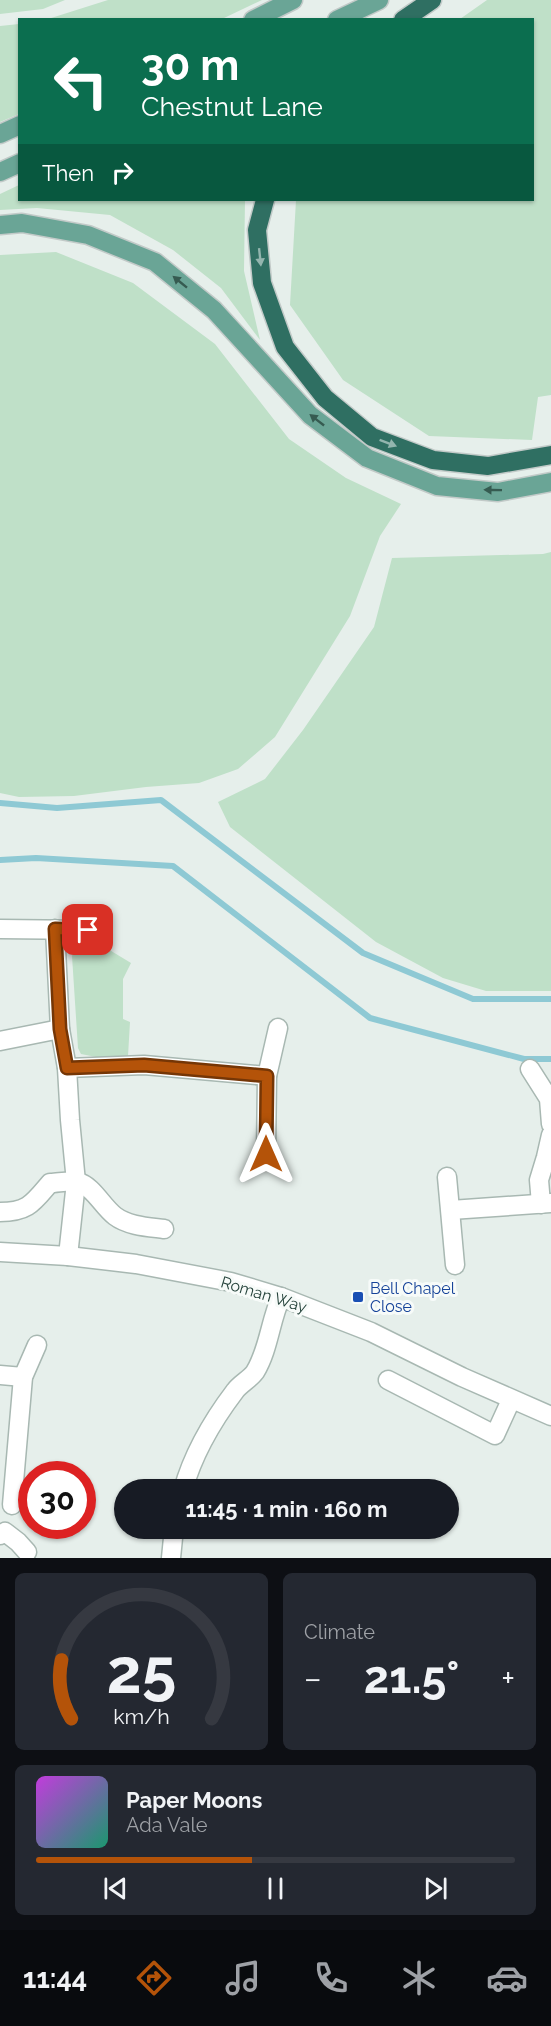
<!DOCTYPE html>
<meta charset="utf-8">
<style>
:root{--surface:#171b24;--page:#242831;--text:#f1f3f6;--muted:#9ea1a6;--line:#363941;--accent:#b45309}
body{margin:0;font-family:Raleway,sans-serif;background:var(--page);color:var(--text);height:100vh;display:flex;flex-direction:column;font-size:22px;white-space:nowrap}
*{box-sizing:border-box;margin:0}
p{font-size:20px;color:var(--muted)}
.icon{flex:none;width:33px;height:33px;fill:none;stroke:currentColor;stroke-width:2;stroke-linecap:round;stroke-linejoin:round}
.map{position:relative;height:1558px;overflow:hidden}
.sheet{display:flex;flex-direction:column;gap:15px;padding:15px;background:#0d0f14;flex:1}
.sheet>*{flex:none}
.hud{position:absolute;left:18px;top:18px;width:516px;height:183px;border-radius:0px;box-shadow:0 2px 4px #0004;background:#0b6e4f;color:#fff;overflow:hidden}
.speed{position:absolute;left:18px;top:1461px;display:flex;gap:12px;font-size:30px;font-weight:700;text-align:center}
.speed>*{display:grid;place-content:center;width:78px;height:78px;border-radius:50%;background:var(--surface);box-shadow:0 2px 4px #0004;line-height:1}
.speed .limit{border:9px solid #d22;background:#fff;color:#111}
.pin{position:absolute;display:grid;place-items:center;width:51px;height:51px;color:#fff;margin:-26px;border-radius:12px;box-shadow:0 3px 9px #0006}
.me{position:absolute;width:66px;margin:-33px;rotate:0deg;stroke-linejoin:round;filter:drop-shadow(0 0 4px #0008)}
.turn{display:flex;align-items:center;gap:21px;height:126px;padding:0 24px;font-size:27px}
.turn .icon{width:78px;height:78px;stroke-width:2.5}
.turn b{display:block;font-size:42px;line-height:51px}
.then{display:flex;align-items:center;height:57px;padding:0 24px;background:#0003;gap:12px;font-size:22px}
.big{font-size:45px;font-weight:700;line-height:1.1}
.sheet .widget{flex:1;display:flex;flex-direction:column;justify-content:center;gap:9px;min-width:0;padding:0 21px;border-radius:9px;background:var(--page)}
.sheet .dial{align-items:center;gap:0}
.dial svg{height:156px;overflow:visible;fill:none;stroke:var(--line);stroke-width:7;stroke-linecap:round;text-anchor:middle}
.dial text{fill:var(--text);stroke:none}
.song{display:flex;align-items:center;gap:18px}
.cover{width:72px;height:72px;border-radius:9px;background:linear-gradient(135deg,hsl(290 70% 55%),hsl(160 70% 35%))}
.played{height:6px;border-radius:3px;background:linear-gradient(90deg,var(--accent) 45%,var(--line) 45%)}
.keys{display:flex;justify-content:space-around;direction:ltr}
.heat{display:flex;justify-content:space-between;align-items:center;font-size:33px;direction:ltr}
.sheet .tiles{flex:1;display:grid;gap:15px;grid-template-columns:1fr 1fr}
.widget:last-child{grid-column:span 2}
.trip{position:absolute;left:114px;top:1479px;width:345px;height:60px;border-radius:30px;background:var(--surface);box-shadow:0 2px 4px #0004;font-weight:700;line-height:60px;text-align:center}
.dock{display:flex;height:96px;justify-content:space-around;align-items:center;background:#090b0e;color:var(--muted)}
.dock .icon{width:42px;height:42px}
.dock .current{color:var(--accent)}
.dock b{font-size:27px;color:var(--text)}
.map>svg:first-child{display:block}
.green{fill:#bfe0c8}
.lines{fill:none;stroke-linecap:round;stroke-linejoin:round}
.stream{stroke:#8ec9d4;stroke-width:6}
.minor-casing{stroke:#a8b8b2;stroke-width:21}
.major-casing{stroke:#c2cac8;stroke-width:21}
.highway-casing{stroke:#c2cac8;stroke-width:21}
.minor{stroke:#fff;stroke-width:18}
.major{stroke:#6aa596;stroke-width:18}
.highway{stroke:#2f6f62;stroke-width:18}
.oneway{fill:#93b5ae}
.oneway2{fill:#365b51}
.route-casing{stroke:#753606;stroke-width:15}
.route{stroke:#b45309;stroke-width:10}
.transit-dot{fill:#1a4fb4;stroke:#f7fbf9;stroke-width:2}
.labels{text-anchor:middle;stroke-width:6;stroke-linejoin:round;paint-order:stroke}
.transit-label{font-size:16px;fill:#164399;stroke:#f7fbf9;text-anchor:start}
.street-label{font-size:16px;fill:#24423a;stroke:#f7fbf9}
</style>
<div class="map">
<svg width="551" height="1558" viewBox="0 0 551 1558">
<rect width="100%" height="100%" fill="#e6efeb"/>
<g class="green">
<polygon points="0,0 65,0 43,9 0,14"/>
<polygon points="108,0 262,0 222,19 48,19"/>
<polygon points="487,0 551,0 551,395 538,397 532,440 429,436 343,380 290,305 296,200 532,200 532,20 460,19"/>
<polygon points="19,24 19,114 0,122 0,26"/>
<polygon points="19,185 20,200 245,200 244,271 260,340 221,288 173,250 110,215 37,208 0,210 0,194"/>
<polygon points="56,252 133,283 215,344 289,439 346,478 401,504 380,536 350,616 275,737 238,769 199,783 146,787 74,796 19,797 0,793 0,255"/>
<polygon points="551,552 551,991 486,991 443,978 376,942 230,827 218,802 265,779 303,730 374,627 392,558 543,554"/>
<polygon points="93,940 131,963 123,979 123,1019 130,1022 128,1056 101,1058 81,1054 78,1048 72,956 77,942"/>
</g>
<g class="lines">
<g class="stream">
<polyline points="0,803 57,808 161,800 363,953 473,999 551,999"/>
<polyline points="0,860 36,858 173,866 370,1018 524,1059 551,1059"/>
</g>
<defs>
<g id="minor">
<polyline points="0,929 88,930"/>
<polyline points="55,929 60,1029 67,1068 70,1120 76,1182 68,1256"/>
<polyline points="0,1041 60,1029"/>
<polyline points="67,1068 144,1065 267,1076"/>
<polyline points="530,1069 549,1099 551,1124"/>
<polyline points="266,1154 267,1076 278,1028"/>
<polyline points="447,1177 455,1265"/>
<polyline points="541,1204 539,1180 546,1157 551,1135"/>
<polyline points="451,1210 551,1203"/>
<path d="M0,1212C28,1212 33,1203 50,1183C58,1183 69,1180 78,1182C93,1186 102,1206 115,1216C128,1226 149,1227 164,1229"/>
<polyline points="0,1252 68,1256 136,1264 231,1282 281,1297 371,1332 462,1377 551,1416"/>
<polyline points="0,1375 23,1377"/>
<polyline points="388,1380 495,1435 511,1400"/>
<path d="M183,1490C193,1454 213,1420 235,1391C240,1384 250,1379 255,1372C269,1349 270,1321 281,1297"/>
<polyline points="12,1505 23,1377 37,1345"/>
<polyline points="0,1535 5,1532 18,1542 27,1552"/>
<polyline points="171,1558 174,1528"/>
</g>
<g id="major">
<polyline points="253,20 293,0"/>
<polyline points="337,20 379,0"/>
<polyline points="0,134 20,125"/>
<polyline points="0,172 20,163"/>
<polyline points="0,225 22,223 88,235 155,262 214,310 310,415 367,458 437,486 498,492 551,482"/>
</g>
<g id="highway">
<polyline points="403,20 432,0"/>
<polyline points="265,200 257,230 262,283 285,347 325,398 372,437 433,460 488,466 551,455"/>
</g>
</defs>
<use href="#minor" class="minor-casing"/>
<use href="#major" class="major-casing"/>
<use href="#highway" class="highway-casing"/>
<use href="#minor" class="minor"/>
<use href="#major" class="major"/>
<use href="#highway" class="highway"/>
</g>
<defs><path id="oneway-solid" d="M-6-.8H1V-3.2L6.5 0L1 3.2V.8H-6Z" transform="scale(1.5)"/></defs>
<g class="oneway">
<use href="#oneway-solid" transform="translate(260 257) rotate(84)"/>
<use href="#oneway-solid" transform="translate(388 443) rotate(21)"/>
</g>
<g class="oneway2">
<use href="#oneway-solid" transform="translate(180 282) rotate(-141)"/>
<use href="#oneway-solid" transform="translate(317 420) rotate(-142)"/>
<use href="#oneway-solid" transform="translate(493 490) rotate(-179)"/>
</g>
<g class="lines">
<defs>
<polyline id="route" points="88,930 55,929 60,1029 67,1068 144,1065 267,1076 266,1154"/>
</defs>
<use href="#route" class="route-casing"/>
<use href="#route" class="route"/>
</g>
<rect class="transit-dot" x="352" y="1291" width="12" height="12" rx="3"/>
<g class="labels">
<g class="transit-label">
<text x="370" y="1294">Bell Chapel<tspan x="370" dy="18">Close</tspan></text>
</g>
<g class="street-label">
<text transform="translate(264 1294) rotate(17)" y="6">Roman Way</text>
</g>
</g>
</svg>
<div class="speed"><div class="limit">30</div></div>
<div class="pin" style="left:88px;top:930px;background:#d93025"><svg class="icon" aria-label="arrive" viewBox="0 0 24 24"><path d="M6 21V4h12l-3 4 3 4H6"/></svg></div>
<svg class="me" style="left:266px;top:1154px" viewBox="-20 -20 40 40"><path d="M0-17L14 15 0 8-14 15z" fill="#b45309" stroke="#fff" stroke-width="4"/></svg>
<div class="trip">11:45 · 1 min · 160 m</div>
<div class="hud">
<div class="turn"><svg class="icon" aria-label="left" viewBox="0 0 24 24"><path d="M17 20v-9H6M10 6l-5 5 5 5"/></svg><div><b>30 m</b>Chestnut Lane</div></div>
<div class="then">Then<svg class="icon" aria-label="right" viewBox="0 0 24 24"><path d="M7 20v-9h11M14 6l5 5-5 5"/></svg></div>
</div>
</div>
<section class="sheet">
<div class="tiles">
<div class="widget dial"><svg viewBox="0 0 100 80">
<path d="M14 69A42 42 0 1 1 86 69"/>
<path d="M14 69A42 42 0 0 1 9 39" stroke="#b45309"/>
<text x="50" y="56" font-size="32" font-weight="700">25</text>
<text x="50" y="72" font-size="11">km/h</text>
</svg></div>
<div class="widget"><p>Climate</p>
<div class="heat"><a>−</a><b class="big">21.5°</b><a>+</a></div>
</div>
<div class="widget">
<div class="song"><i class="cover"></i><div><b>Paper Moons</b><p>Ada Vale</p></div></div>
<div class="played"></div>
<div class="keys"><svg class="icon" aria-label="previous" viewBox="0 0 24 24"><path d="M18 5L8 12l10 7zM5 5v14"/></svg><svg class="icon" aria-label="pause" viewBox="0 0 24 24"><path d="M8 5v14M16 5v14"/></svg><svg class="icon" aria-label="next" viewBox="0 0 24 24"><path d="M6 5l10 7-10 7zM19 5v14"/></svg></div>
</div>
</div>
</section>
<nav class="dock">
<b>11:44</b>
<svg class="icon current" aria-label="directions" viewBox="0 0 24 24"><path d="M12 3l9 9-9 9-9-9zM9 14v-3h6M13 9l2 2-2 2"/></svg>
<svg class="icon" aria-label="music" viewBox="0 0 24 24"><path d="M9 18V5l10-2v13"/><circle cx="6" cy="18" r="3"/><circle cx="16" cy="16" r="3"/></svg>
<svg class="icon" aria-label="phone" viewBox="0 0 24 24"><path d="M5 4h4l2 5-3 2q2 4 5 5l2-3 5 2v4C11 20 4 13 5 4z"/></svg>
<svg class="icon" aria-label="climate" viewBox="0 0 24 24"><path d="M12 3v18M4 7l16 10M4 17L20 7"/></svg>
<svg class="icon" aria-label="car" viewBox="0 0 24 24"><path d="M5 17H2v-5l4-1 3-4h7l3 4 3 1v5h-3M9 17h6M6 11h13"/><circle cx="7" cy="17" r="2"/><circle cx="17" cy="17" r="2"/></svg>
</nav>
